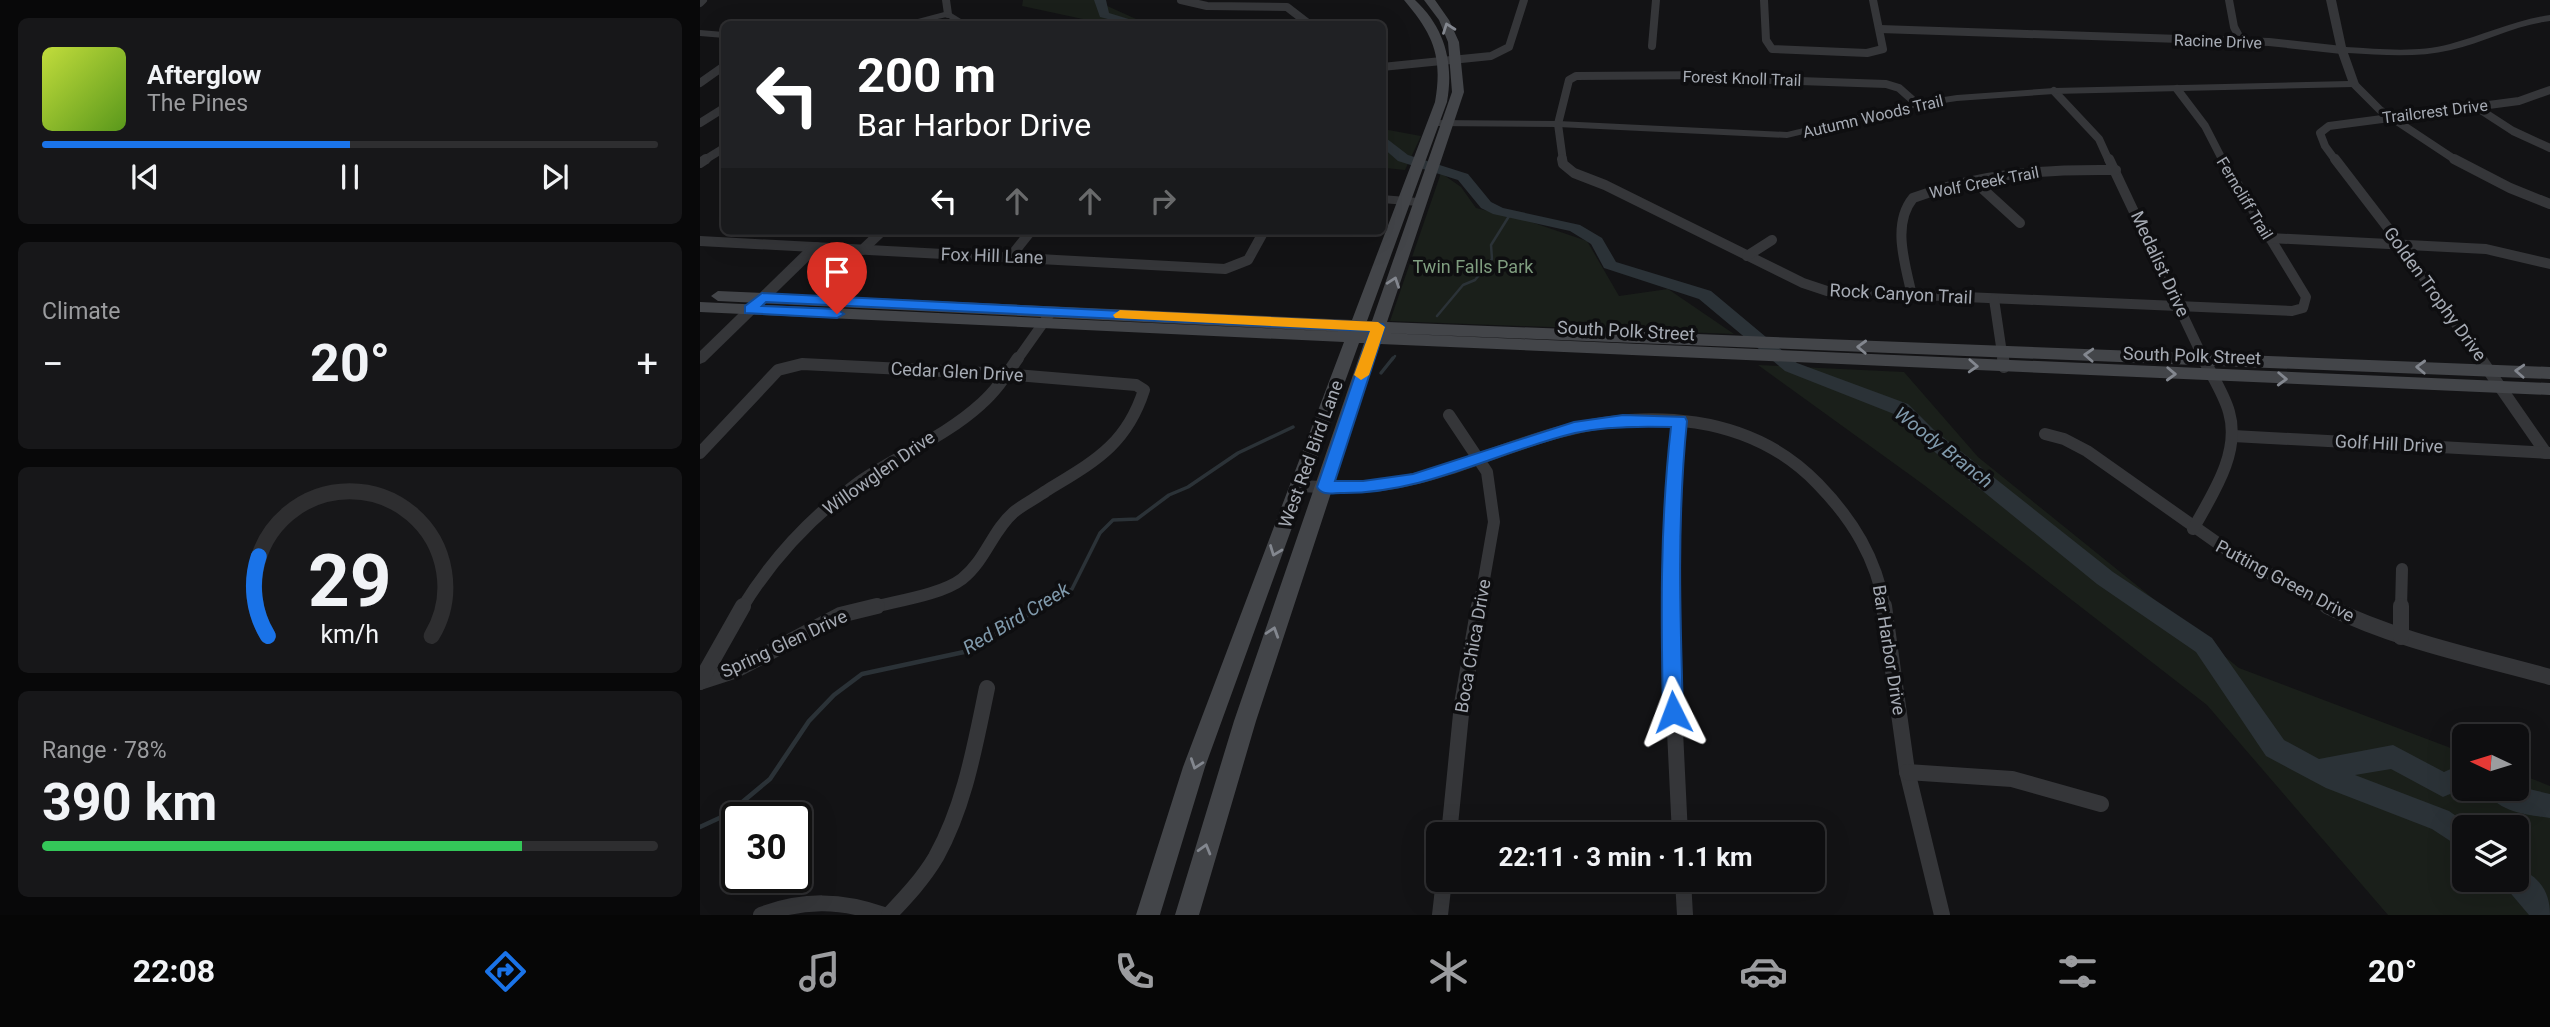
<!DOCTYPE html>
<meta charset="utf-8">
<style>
:root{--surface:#0e0e10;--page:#171719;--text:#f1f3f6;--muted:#9b9c9f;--line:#2e2e30;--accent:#1a73e8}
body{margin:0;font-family:Roboto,sans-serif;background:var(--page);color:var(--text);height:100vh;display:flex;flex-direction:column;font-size:26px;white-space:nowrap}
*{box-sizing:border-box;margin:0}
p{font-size:23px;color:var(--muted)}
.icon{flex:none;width:38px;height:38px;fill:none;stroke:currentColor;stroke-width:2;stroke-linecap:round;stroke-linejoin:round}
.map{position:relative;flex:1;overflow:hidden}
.side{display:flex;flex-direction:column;gap:18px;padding:18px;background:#080809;width:700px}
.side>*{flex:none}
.banner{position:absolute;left:21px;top:21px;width:665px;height:214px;border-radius:10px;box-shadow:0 7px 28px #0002,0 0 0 2px var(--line);background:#202124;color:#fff;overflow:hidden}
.needle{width:46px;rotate:274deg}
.tools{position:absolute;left:1752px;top:724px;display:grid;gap:14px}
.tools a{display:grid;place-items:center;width:77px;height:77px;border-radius:10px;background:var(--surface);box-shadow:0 7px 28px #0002,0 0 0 2px var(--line);font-size:35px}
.speed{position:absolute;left:21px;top:802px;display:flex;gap:14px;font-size:35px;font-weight:700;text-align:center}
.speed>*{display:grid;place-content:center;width:91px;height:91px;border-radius:50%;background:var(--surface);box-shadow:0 7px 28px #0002,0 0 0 2px var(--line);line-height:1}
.speed .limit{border:4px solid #111;border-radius:10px;background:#fff;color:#111}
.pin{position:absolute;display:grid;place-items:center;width:60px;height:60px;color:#fff;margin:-72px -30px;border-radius:50% 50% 50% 0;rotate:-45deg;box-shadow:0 0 7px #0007}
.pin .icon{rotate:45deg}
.me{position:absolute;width:77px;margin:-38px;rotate:357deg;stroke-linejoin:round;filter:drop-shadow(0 0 5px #0008)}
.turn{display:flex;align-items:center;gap:24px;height:147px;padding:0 21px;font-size:32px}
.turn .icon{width:91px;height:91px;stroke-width:2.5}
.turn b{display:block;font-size:49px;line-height:60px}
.lanes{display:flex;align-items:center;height:66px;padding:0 21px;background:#0003;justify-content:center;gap:35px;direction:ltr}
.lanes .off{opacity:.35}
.big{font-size:52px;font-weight:700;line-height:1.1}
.side .card{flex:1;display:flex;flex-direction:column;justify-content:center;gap:10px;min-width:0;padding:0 24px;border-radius:10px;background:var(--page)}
.side .dial{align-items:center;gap:0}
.dial svg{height:182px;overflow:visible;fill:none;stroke:var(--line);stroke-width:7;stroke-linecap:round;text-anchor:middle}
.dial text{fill:var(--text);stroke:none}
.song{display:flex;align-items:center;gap:21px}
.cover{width:84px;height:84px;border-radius:10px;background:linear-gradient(135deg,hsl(70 70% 55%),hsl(90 70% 35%))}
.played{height:7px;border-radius:4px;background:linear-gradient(90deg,var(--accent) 50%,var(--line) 50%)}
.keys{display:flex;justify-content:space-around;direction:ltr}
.heat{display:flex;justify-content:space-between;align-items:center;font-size:38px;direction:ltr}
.charge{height:10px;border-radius:5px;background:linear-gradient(90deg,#34c759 78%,var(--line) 0)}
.trip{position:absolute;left:726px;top:822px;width:399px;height:70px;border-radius:10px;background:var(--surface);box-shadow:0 7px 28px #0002,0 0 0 2px var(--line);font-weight:700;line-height:70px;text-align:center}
.tab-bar{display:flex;height:112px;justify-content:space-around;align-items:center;background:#060606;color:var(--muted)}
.tab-bar .icon{width:49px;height:49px}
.tab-bar .on{color:var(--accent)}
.tab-bar b{font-size:32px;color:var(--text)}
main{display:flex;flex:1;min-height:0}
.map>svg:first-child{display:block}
.green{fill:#1a1f1a;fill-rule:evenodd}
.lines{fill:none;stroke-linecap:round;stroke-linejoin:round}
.stream-far2{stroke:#2b3237;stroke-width:2.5}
.stream-far1{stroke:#2b3237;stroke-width:3.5}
.stream{stroke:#2b3237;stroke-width:4.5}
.river{fill:#2b3237;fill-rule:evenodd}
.minor-far3{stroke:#353639;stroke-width:8}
.minor-far2{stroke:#353639;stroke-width:10}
.minor-far1{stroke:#353639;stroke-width:12}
.minor{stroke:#353639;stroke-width:16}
.tertiary{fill:#353639;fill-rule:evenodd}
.secondary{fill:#434549;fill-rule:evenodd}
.oneway{stroke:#83878f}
.route{fill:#1a73e8;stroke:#114b97;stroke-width:2}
.slow{fill:#f59e0b}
.labels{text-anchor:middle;stroke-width:7;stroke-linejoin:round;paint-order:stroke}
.far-street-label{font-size:16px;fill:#a6abb4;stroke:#0e0e10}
.street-label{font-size:18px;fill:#a6abb4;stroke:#0e0e10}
.park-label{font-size:18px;fill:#7f9d7f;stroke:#0e0e10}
.water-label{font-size:19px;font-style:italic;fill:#809aac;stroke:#0e0e10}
</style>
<main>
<section class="side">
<div class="card">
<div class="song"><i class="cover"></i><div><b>Afterglow</b><p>The Pines</p></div></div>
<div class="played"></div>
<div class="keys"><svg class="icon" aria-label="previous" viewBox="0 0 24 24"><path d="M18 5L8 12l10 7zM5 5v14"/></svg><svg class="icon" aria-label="pause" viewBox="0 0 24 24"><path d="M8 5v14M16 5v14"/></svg><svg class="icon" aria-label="next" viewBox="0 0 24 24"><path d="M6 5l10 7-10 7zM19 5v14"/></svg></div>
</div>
<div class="card"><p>Climate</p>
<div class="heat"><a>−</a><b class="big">20°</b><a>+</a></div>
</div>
<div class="card dial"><svg viewBox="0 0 100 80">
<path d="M14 69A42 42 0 1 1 86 69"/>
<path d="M14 69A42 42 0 0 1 10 34" stroke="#1a73e8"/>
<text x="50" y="56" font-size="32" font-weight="700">29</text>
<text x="50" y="72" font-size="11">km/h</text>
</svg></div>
<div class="card"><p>Range · 78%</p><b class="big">390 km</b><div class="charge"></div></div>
</section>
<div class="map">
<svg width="1850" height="915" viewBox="0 0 1850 915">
<rect width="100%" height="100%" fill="#131315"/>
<g class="green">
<polygon points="323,0 394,0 436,19 501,24 406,24 322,6"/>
<polygon points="683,129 721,136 705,170 686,168 683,164"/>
<polygon points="741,173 761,187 776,208 828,221 887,241 919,296 968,289 1034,334 690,321"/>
<path d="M1058,365L1204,372L1278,457L1539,668L1764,753V789H1816L1817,773L1850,786V915H1688L1507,705L1224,485ZM1764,828H1816V880H1764Z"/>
</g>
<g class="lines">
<g class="stream-far2">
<polyline points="737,316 763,285 775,280 792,259 791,245 811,213"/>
<polyline points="692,360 695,356"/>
</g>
<g class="stream-far1">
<polyline points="681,373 693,358"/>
<polyline points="340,608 372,589 400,533 413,520 437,519 469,495 488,487 538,453 593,427"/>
</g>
<polyline class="stream" points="0,827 28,814 70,779 109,721 134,695 162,674 264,652 343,606"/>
<g class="river">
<polygon points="394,0 406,0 409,13 445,24 427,24 400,17"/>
<polygon points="682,135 708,155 768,174 791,202 803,208 880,225 902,238 916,262 1011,291 1097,363 1208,404 1234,430 1413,572 1512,638 1584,740 1619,759 1693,745 1744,772 1764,763 1764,788 1743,797 1691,769 1655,775 1749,811 1773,828 1764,828 1764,850 1732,829 1626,788 1566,756 1496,652 1397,584 1220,440 1194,414 1085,371 999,299 904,268 891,244 870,231 793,214 781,208 758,180 698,161 682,147"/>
<path d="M1816,786L1850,794V818C1829,815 1795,812 1786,789H1816Z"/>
<path d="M1816,867C1839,876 1850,891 1850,915H1829L1807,889L1803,880H1816Z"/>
</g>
<g class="minor-far3">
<polyline points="246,0 248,14"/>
<polyline points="481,0 507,6 587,7 609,24"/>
<polyline points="1064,0 1066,40 1072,49 1167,53 1183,49 1173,0"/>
<polyline points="1529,0 1534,27 1542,42"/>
<polyline points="0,3 3,0"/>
<polyline points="1180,29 1569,42 1642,50"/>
<polyline points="952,46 956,0"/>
<polyline points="682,67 791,56 809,47 824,0"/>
<polyline points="0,83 24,66"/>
<polyline points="1654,84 1680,110 1757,161"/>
<polyline points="1477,89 1505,126 1523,161"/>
<polyline points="1354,91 1399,139 1409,161"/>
<polyline points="1776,107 1813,131 1850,148"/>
<polyline points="0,123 24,108"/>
<polyline points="3,161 24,148"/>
<polyline points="863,161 858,124 869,80 876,76 1018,75 1046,79 1186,84 1199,88 1217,104"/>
<polyline points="1636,161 1625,146 1620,133 1629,126 1819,101 1850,90"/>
</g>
<g class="minor-far2">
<polyline points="862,159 863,164 874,173 905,185 1103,283 1127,291 1592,311 1603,308 1606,297 1522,159"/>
<polyline points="1409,159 1504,360"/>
<polyline points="1635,159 1701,245 1781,360"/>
<polyline points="1754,159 1810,188 1850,204"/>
<polyline points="0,163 6,159"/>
<polyline points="1274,181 1320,223"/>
<polyline points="1569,238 1786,249 1850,264"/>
<polyline points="0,241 525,269 548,260 564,231"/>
<polyline points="162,250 182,231"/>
<polyline points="311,256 331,231"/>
<polyline points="1047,256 1072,240"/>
<path d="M1212,296C1206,266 1191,225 1213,198C1279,173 1346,169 1416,170"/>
<polyline points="1294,299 1303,360"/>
<polyline points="317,360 351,312"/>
</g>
<g class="minor-far1">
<polyline points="1303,358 1304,367"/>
<polyline points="1780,358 1846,453"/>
<polyline points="749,415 787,472 794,522 779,608"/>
<polyline points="1345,434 1364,439 1387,451 1526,549 1630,608"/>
<polyline points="1533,436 1850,453"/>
<path d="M0,453L78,370L102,364L305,374L436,385L444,390C426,446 393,462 346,491C336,498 324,504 314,512C292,531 286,560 262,579C241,595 196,601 170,608"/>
<path d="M599,486C634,488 670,489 705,481C757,470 805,447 856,433C947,408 1050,413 1118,484C1153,520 1176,558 1185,608"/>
<path d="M1493,529C1512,495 1541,453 1529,412C1524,394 1512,376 1503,358"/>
<path d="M42,608C72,559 112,516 159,482C198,455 245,437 281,404C296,391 307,374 318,358"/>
<polyline points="969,608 972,491 979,421"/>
<polyline points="1701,608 1702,569"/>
</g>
<g class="minor">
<polyline points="969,606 980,835"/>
<polyline points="1184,606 1207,771 1242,915"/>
<path d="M1627,606C1698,641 1774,656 1850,677"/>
<polyline points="1701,637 1701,606"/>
<polyline points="0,682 34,671 140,615 177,606"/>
<polyline points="0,682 43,606"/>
<polyline points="1207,772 1312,779 1401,804"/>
<polyline points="749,835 762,704 779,606"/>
<polyline points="983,880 985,915"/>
<path d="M61,915C103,899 142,900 184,915"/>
<path d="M189,915C206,897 223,879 236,857C265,805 275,745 287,688"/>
<polyline points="740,915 744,880"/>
</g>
<g class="tertiary">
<path d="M1626,0H1636L1646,47C1681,49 1716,53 1750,44C1784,35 1815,20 1850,15V21C1815,25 1785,42 1751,50C1717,58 1683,55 1648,53L1659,84L1654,87L1354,94L1257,101L1217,107L1087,138L858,127L734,126L728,123L734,120L858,121L1087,132L1217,101L1257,95L1354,88L1648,81L1637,50Z"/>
<polygon points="248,11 269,24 258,24 247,17 214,24 199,24"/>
<polygon points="0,30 24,32 24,38 0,36"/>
<polygon points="682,195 718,198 724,202 718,206 682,203"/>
<polygon points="116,242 121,243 121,249 5,362 0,364 0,351 111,243"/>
</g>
<path class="secondary" d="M704,0H715C745,28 754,63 747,102L667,321H672L752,92L748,42L739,20L724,0H735L749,20L759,42L764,92L687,322L1850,367V379L683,333L1850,383V395L680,344L556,721L499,915H475L534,721L664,343H659L505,767L460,915H436L483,767L644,342L0,312V302L648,332L18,301L11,296L18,291L652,320L735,102C743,56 733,34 704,0Z"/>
</g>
<defs><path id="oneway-chevron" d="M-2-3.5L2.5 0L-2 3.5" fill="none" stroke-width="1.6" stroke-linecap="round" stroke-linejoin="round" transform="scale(1.75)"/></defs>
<g class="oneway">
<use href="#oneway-chevron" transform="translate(748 28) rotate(-110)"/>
<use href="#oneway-chevron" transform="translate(694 282) rotate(-71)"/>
<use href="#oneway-chevron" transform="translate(1162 347) rotate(-178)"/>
<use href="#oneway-chevron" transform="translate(1389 355) rotate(-177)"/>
<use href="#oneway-chevron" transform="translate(1273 366) rotate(3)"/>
<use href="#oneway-chevron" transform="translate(1721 367) rotate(-178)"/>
<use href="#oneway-chevron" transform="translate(1820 371) rotate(-177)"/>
<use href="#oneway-chevron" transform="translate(1471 374) rotate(2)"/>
<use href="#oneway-chevron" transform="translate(1582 379) rotate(2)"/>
<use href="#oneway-chevron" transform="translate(575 551) rotate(111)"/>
<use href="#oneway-chevron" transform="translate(573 632) rotate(-72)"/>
<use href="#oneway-chevron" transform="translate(496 764) rotate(109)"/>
<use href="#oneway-chevron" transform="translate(505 849) rotate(-74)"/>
</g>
<path class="route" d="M62,293L683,324L685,327L635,481H663L713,474L874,422L923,415L985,417L987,421C977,518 980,614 983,712L980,718L973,721L966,718L963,712C961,616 960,522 971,427C939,426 906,426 875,433C796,452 724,494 641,493C632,493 622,496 617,487L670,331L66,302L62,306L137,309L144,314L137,318L45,313V306Z"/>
<polygon class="slow" points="420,310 678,322 685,327 669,375 661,380 654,375 670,331 415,318 413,315"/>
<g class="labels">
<g class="far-street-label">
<text transform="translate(1518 41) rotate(2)" y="6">Racine Drive</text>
<text transform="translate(1042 78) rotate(2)" y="6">Forest Knoll Trail</text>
<text transform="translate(1735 111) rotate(-7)" y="6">Trailcrest Drive</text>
<text transform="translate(1173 116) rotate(-13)" y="6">Autumn Woods Trail</text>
<text transform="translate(1284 182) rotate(-11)" y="6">Wolf Creek Trail</text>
<text transform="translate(1545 198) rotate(59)" y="6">Ferncliff Trail</text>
</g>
<g class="street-label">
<text transform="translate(292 256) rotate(2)" y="6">Fox Hill Lane</text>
<text transform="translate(1460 264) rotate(65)" y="6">Medalist Drive</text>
<text transform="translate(1201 294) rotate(3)" y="6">Rock Canyon Trail</text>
<text transform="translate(1735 294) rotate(54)" y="6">Golden Trophy Drive</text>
<text transform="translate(926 331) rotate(3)" y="6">South Polk Street</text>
<text transform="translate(1492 356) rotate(2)" y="6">South Polk Street</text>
<text transform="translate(257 372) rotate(3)" y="6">Cedar Glen Drive</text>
<text transform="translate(1689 444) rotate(3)" y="6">Golf Hill Drive</text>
<text transform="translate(611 454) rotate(-70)" y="6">West Red Bird Lane</text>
<text transform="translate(179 473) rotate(-35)" y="6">Willowglen Drive</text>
<text transform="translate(1585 581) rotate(28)" y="6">Putting Green Drive</text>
<text transform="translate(84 644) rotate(-25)" y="6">Spring Glen Drive</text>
<text transform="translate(773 646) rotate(-80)" y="6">Boca Chica Drive</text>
<text transform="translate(1189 650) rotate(81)" y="6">Bar Harbor Drive</text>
</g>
<g class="park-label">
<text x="773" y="273">Twin Falls Park</text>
</g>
<g class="water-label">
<text transform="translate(1244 447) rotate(38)" y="7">Woody Branch</text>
<text transform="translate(316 618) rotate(-31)" y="7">Red Bird Creek</text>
</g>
</g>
</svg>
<div class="tools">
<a><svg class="needle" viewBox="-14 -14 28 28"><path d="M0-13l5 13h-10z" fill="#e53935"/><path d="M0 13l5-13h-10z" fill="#9b9c9f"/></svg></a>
<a><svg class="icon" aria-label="layers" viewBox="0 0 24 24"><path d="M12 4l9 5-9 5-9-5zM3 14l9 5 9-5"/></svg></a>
</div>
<div class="speed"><div class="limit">30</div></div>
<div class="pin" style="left:137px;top:314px;background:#d93025"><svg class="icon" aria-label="arrive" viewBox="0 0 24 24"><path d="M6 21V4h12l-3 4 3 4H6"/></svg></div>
<svg class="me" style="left:973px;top:712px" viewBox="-20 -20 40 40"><path d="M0-17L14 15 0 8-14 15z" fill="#1a73e8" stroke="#fff" stroke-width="4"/></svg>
<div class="trip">22:11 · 3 min · 1.1 km</div>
<div class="banner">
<div class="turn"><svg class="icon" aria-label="left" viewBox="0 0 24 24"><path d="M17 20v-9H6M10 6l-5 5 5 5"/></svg><div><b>200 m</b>Bar Harbor Drive</div></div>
<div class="lanes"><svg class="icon" aria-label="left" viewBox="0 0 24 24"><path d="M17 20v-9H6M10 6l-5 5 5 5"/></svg><svg class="icon off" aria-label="ahead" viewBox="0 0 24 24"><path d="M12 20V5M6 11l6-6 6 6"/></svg><svg class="icon off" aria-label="ahead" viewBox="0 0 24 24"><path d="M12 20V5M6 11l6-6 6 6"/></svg><svg class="icon off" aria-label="right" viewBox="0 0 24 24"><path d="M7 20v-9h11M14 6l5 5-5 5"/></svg></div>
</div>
</div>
</main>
<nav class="tab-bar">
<b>22:08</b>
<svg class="icon on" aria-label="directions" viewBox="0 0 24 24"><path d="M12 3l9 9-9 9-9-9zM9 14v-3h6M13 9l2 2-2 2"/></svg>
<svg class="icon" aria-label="music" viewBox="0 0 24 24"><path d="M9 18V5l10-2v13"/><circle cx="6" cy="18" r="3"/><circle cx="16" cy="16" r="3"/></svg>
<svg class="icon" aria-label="phone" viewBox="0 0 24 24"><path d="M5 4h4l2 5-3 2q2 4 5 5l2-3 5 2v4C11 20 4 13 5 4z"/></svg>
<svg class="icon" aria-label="climate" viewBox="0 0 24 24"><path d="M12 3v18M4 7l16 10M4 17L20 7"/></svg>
<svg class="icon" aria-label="car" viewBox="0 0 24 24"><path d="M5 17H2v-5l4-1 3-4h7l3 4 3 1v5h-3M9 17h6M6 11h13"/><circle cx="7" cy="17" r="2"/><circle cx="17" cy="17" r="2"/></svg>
<svg class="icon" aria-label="filters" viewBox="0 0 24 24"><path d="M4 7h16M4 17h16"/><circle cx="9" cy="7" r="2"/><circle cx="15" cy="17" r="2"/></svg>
<b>20°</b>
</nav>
